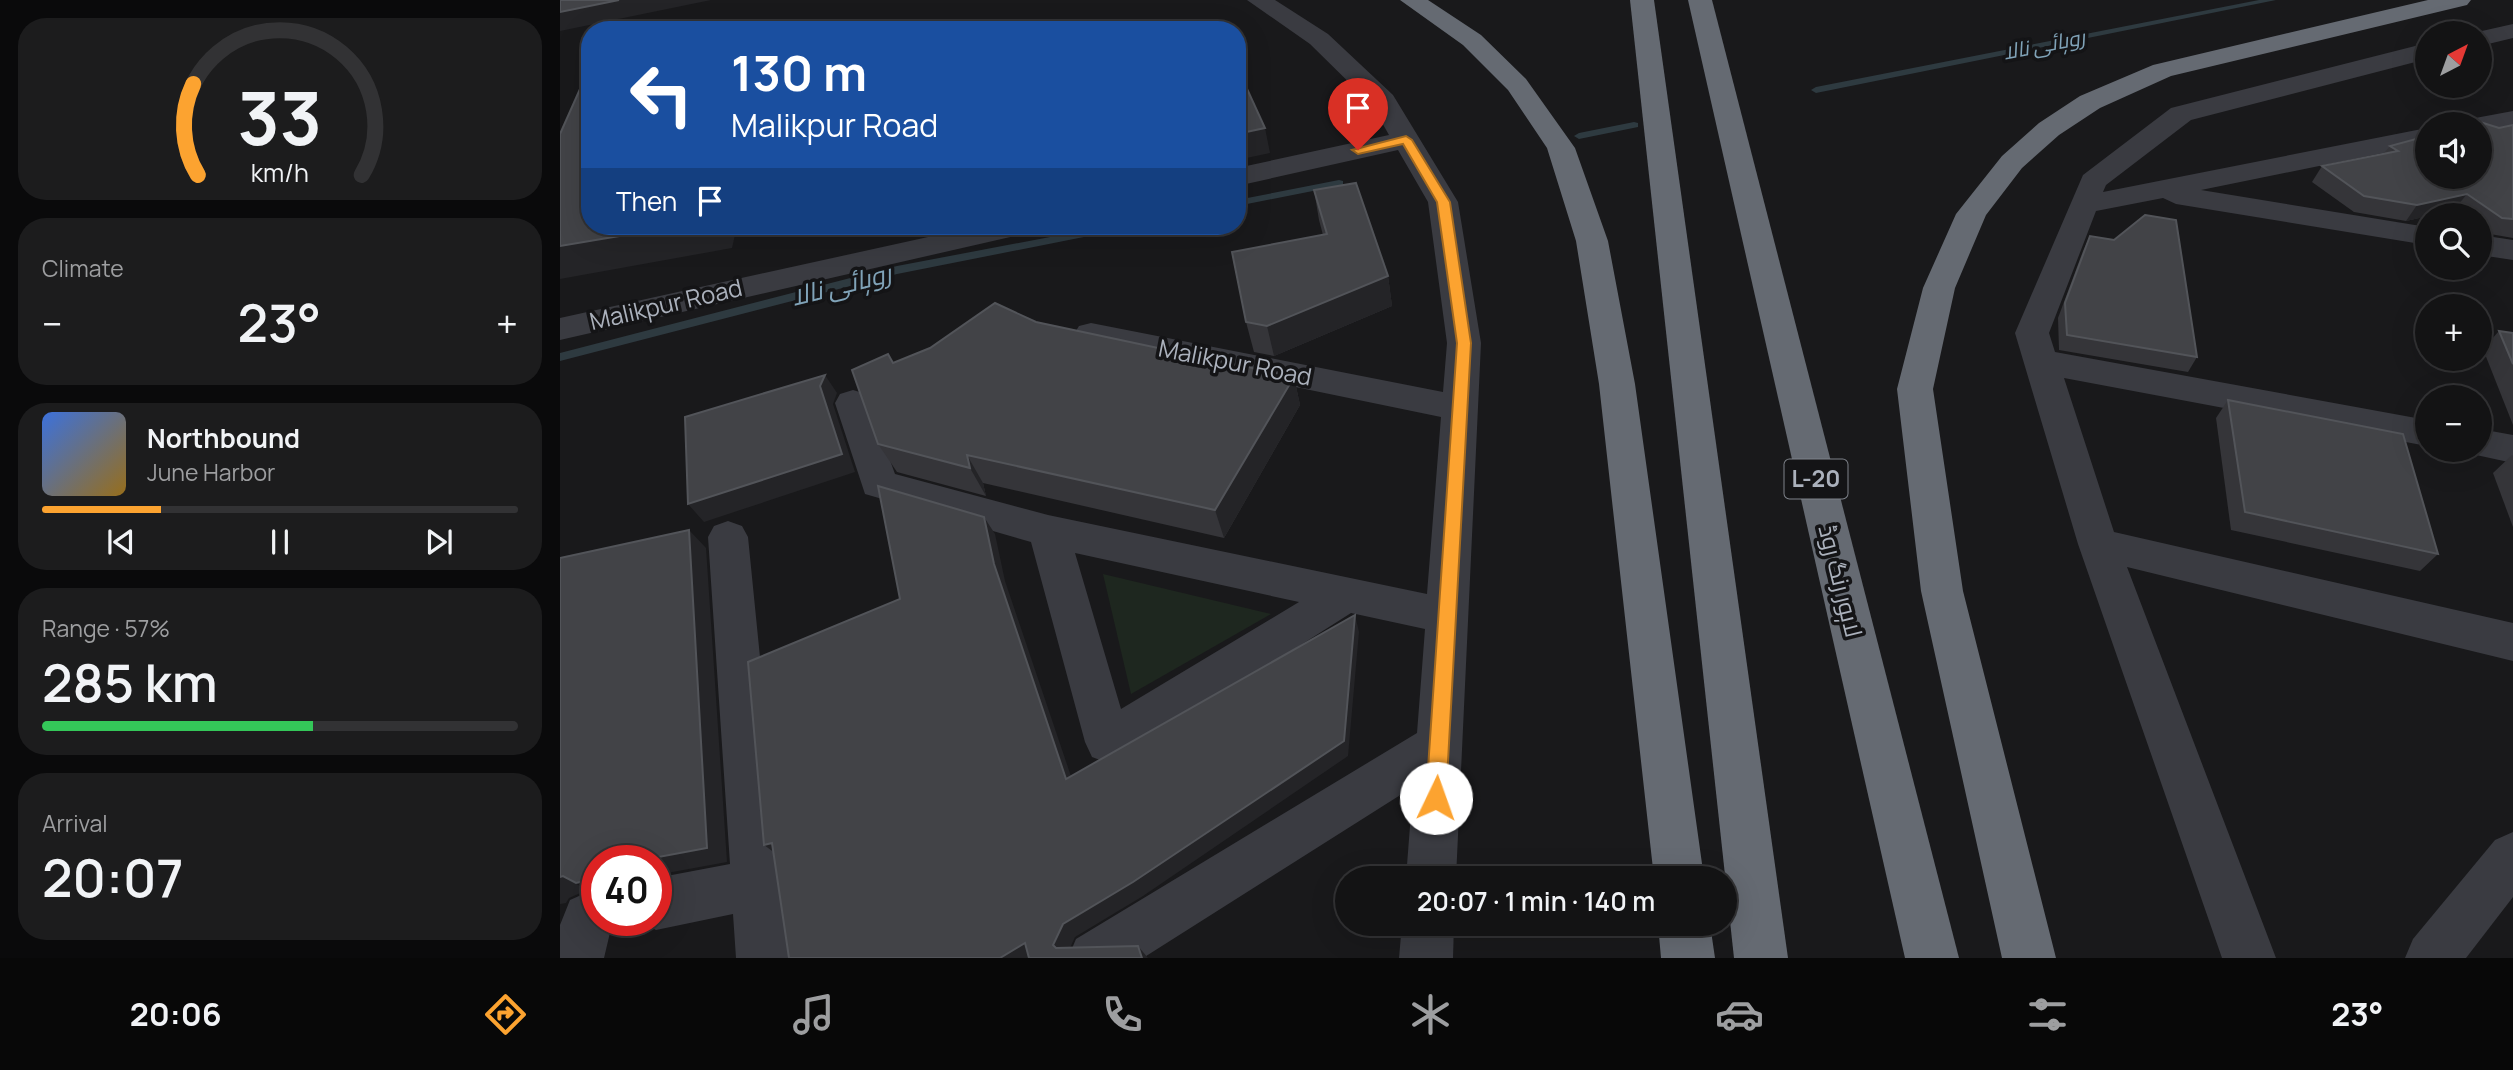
<!DOCTYPE html>
<meta charset="utf-8">
<style>
:root{--surface:#131314;--page:#1c1c1d;--text:#f1f3f6;--muted:#9d9ea0;--line:#323234;--accent:#fca330}
body{margin:0;font-family:Manrope,Cairo,sans-serif;background:var(--page);color:var(--text);height:100vh;display:flex;flex-direction:column;font-size:26px;white-space:nowrap}
*{box-sizing:border-box;margin:0}
p{font-size:23px;color:var(--muted)}
.icon{flex:none;width:38px;height:38px;fill:none;stroke:currentColor;stroke-width:2;stroke-linecap:round;stroke-linejoin:round}
.map{position:relative;flex:1;overflow:hidden}
.panel{display:flex;flex-direction:column;gap:18px;padding:18px;background:#0a0a0b;width:560px}
.panel>*{flex:none}
.top-card{position:absolute;left:21px;top:21px;width:665px;height:214px;border-radius:28px;box-shadow:0 7px 28px #0002,0 0 0 2px var(--line);background:#1a4fa0;color:#fff;overflow:hidden}
.needle{width:46px;rotate:41deg}
.buttons{position:absolute;left:1855px;top:21px;display:grid;gap:14px}
.buttons a{display:grid;place-items:center;width:77px;height:77px;border-radius:50%;background:var(--surface);box-shadow:0 7px 28px #0002,0 0 0 2px var(--line);font-size:35px}
.speed{position:absolute;left:21px;top:845px;display:flex;gap:14px;font-size:35px;font-weight:700;text-align:center}
.speed>*{display:grid;place-content:center;width:91px;height:91px;border-radius:50%;background:var(--surface);box-shadow:0 7px 28px #0002,0 0 0 2px var(--line);line-height:1}
.speed .limit{border:10px solid #d22;background:#fff;color:#111}
.pin{position:absolute;display:grid;place-items:center;width:60px;height:60px;color:#fff;margin:-72px -30px;border-radius:50% 50% 50% 0;rotate:-45deg;box-shadow:0 0 7px #0007}
.pin .icon{rotate:45deg}
.me{position:absolute;width:77px;margin:-38px;rotate:3deg;stroke-linejoin:round;filter:drop-shadow(0 0 5px #0008)}
.turn{display:flex;align-items:center;gap:24px;height:147px;padding:0 35px;font-size:32px}
.turn .icon{width:91px;height:91px;stroke-width:2.5}
.turn b{display:block;font-size:49px;line-height:60px}
.then{display:flex;align-items:center;height:66px;padding:0 35px;background:#0003;gap:14px;font-size:26px}
.big{font-size:52px;font-weight:600;line-height:1.1}
.panel .card{flex:1;display:flex;flex-direction:column;justify-content:center;gap:10px;min-width:0;padding:0 24px;border-radius:28px;background:var(--page)}
.panel .dial{align-items:center;gap:0}
.dial svg{height:182px;overflow:visible;fill:none;stroke:var(--line);stroke-width:7;stroke-linecap:round;text-anchor:middle}
.dial text{fill:var(--text);stroke:none}
.song{display:flex;align-items:center;gap:21px}
.cover{width:84px;height:84px;border-radius:10px;background:linear-gradient(135deg,hsl(220 70% 55%),hsl(40 70% 35%))}
.played{height:7px;border-radius:4px;background:linear-gradient(90deg,var(--accent) 25%,var(--line) 25%)}
.keys{display:flex;justify-content:space-around;direction:ltr}
.heat{display:flex;justify-content:space-between;align-items:center;font-size:38px;direction:ltr}
.charge{height:10px;border-radius:5px;background:linear-gradient(90deg,#34c759 57%,var(--line) 0)}
.trip{position:absolute;left:775px;top:866px;width:402px;height:70px;border-radius:35px;background:var(--surface);box-shadow:0 7px 28px #0002,0 0 0 2px var(--line);font-weight:600;line-height:70px;text-align:center}
.tab-bar{display:flex;height:112px;justify-content:space-around;align-items:center;background:#080808;color:var(--muted)}
.tab-bar .icon{width:49px;height:49px}
.tab-bar .on{color:var(--accent)}
.tab-bar b{font-size:32px;color:var(--text)}
main{display:flex;flex:1;min-height:0}
.map>svg:first-child{display:block}
.green{fill:#1e271f}
.lines{fill:none;stroke-linecap:round;stroke-linejoin:round}
.stream{fill:#2e3a40;fill-rule:evenodd}
.minor{fill:#3a3b41;fill-rule:evenodd}
.highway{fill:#656a72;fill-rule:evenodd}
.wall{fill:#353539}
.shaded-wall{fill:#242427}
.building{fill:#424347;stroke:#525459;stroke-width:2}
.route{fill:#fca330;stroke:#a46a1f;stroke-width:2}
.labels{text-anchor:middle;stroke-width:7;stroke-linejoin:round;paint-order:stroke}
.far-water-label{font-size:21px;font-style:italic;fill:#80a3b8;stroke:#141416}
.shield{fill:#141416;stroke:#7e828a;stroke-width:2}
.shield-label{font-size:23px;font-weight:bold;fill:#abb1bc}
.street-label{font-size:24px;fill:#abb1bc;stroke:#141416}
.water-label{font-size:26px;font-style:italic;fill:#80a3b8;stroke:#141416}
</style>
<main>
<section class="panel">
<div class="card dial"><svg viewBox="0 0 100 80">
<path d="M14 69A42 42 0 1 1 86 69"/>
<path d="M14 69A42 42 0 0 1 12 29" stroke="#fca330"/>
<text x="50" y="56" font-size="32" font-weight="700">33</text>
<text x="50" y="72" font-size="11">km/h</text>
</svg></div>
<div class="card"><p>Climate</p>
<div class="heat"><a>−</a><b class="big">23°</b><a>+</a></div>
</div>
<div class="card">
<div class="song"><i class="cover"></i><div><b>Northbound</b><p>June Harbor</p></div></div>
<div class="played"></div>
<div class="keys"><svg class="icon" aria-label="previous" viewBox="0 0 24 24"><path d="M18 5L8 12l10 7zM5 5v14"/></svg><svg class="icon" aria-label="pause" viewBox="0 0 24 24"><path d="M8 5v14M16 5v14"/></svg><svg class="icon" aria-label="next" viewBox="0 0 24 24"><path d="M6 5l10 7-10 7zM19 5v14"/></svg></div>
</div>
<div class="card"><p>Range · 57%</p><b class="big">285 km</b><div class="charge"></div></div>
<div class="card"><p>Arrival</p><b class="big">20:07</b></div>
</section>
<div class="map">
<svg width="1953" height="958" viewBox="0 0 1953 958">
<rect width="100%" height="100%" fill="#19191b"/>
<polygon class="green" points="543,574 711,614 571,694"/>
<g class="lines">
<g class="stream">
<polygon points="1699,0 1716,0 1256,93 1251,90 1256,87"/>
<polygon points="1074,122 1078,123 1078,127 1019,139 1014,136 1019,133"/>
<polygon points="779,180 783,181 783,185 677,206 677,200"/>
<polygon points="548,226 570,226 564,229 337,274 0,361 0,353 337,266"/>
</g>
<g class="minor">
<path d="M687,0H715L768,34L833,95L898,202L921,343L896,878H846L853,787L583,958H508L516,939L857,733L865,629L791,613L564,757L548,763L532,757L525,742L471,542L305,494L275,403L280,394L293,390L306,394L335,474L488,515L867,594L881,417L531,345L519,342L514,334L519,326L531,323L883,392L887,343L868,202L838,150L677,186V168L829,135L812,105L750,44ZM515,553L739,602L561,709Z"/>
<polygon points="1953,24 1953,38 1920,46 1920,33 1913,33"/>
<polygon points="1867,43 1867,59 1631,120 1546,185 1543,192 1867,128 1867,144 1641,190 1867,227 1867,245 1616,204 1603,198 1536,211 1489,333 1495,352 1867,420 1867,446 1504,378 1554,532 1953,623 1953,661 1567,567 1716,958 1662,958 1518,544 1455,333 1523,175 1611,108"/>
<polygon points="1953,111 1953,127 1920,133 1920,124 1907,124 1910,119"/>
<polygon points="418,226 474,226 470,233 459,235 0,340 0,318"/>
<polygon points="1920,235 1953,240 1953,260 1920,255"/>
<polygon points="1920,429 1953,435 1953,463 1907,453 1905,450 1920,450"/>
<polygon points="168,521 182,526 188,537 230,958 176,958 173,914 96,930 77,920 96,920 96,878 170,864 148,537 154,526"/>
<polygon points="1953,832 1953,897 1906,958 1845,958 1853,939 1935,840"/>
<polygon points="28,892 37,896 37,920 53,920 44,958 0,958 0,925 10,900"/>
<polygon points="842,924 894,924 893,958 839,958"/>
</g>
<g class="highway">
<polygon points="840,0 868,0 921,35 966,79 1015,148 1048,241 1075,384 1144,878 1094,878 1039,384 1016,241 987,148 948,90 903,45"/>
<polygon points="1070,0 1094,0 1228,958 1174,958"/>
<polygon points="1128,0 1152,0 1399,958 1345,958"/>
<polygon points="1868,0 1911,0 1907,5 1611,76 1540,108 1499,135 1462,168 1426,215 1395,288 1373,389 1403,591 1496,958 1442,958 1361,591 1337,389 1363,288 1396,214 1442,156 1479,123 1520,96 1593,65"/>
<polygon points="1098,924 1150,924 1155,958 1101,958"/>
</g>
</g>
<g class="wall">
<polygon points="1953,125 1953,238 1930,234 1920,227 1920,215 1902,215 1894,210 1846,221 1794,212 1752,182 1762,166 1824,153 1830,146 1939,128"/>
<polygon points="754,190 828,276 832,306 714,356 694,352 686,322 763,235 759,220"/>
<polygon points="1530,236 1637,357 1628,372 1499,350 1498,318 1523,251"/>
<polygon points="476,322 734,377 740,405 664,538 423,483 426,496 337,472 318,444 333,363"/>
<polygon points="1939,331 1953,333 1953,425 1923,349"/>
<polygon points="1668,400 1878,554 1860,571 1671,530 1656,418"/>
<polygon points="1952,455 1953,456 1953,527 1933,473"/>
</g>
<g class="shaded-wall">
<polygon points="59,0 151,0 0,31 0,12"/>
<polygon points="705,128 710,153 677,160 677,134"/>
<polygon points="1907,194 1894,210 1846,221 1857,205"/>
<polygon points="119,226 177,226 172,248 0,279 0,246"/>
<polygon points="308,226 356,226 313,234"/>
<polygon points="828,276 832,306 714,356 707,326"/>
<polygon points="265,375 277,393 273,404 295,472 144,522 128,504 260,386"/>
<polygon points="734,377 740,405 664,538 655,510"/>
<polygon points="407,455 423,483 426,496 410,468"/>
<polygon points="424,517 435,534 445,581 517,794 506,779 434,564"/>
<polygon points="129,530 146,548 167,862 96,875 96,861 77,861"/>
<polygon points="795,615 799,632 788,756 583,896 515,937 506,957 496,948 493,945 503,924"/>
<polygon points="212,843 223,859 204,845"/>
<polygon points="3,876 27,890 9,898 6,903 0,904 0,877"/>
<polygon points="37,878 37,894 16,883"/>
<polygon points="465,943 474,958 440,958"/>
<polygon points="578,946 588,958 582,958"/>
</g>
<g class="building">
<polygon points="0,0 59,0 0,12"/>
<polygon points="677,67 705,128 677,134"/>
<polygon points="28,71 30,71 30,226 119,226 0,246 0,134"/>
<polygon points="1920,122 1939,128 1953,125 1953,219 1942,218 1907,194 1857,205 1804,196 1762,166 1838,151 1830,146 1867,136 1867,177 1920,177 1920,124 1913,124"/>
<polygon points="796,183 828,276 707,326 686,322 672,252 767,234 754,190"/>
<polygon points="1585,215 1616,220 1637,357 1507,335 1505,303 1530,236 1554,240"/>
<polygon points="435,303 476,322 734,377 655,510 407,455 410,468 318,444 292,370 328,354 333,363 370,348"/>
<polygon points="1939,331 1953,333 1953,364"/>
<polygon points="265,375 260,386 282,454 128,504 125,417"/>
<polygon points="1668,400 1843,434 1878,554 1685,512"/>
<polygon points="318,486 424,517 434,564 506,779 795,615 784,741 573,882 503,924 493,945 496,948 578,946 582,958 469,958 465,943 440,958 229,958 212,843 204,845 188,662 340,599"/>
<polygon points="129,530 147,848 77,861 37,861 37,878 16,883 3,876 0,877 0,558"/>
</g>
<polygon class="route" points="846,136 852,140 890,202 911,343 886,798 883,805 876,808 869,805 866,798 897,343 877,202 843,144 798,154 792,150"/>
<g class="labels">
<g class="far-water-label">
<text transform="translate(1484 45) rotate(-11)" y="7">روہائی نالا</text>
</g>
<rect class="shield" x="1224.5" y="459.5" width="63" height="39" rx="5"/>
<g class="shield-label">
<text x="1256" y="487">L-20</text>
</g>
<g class="street-label">
<text transform="translate(106 305) rotate(-13)" y="8">Malikpur Road</text>
<text transform="translate(675 363) rotate(11)" y="8">Malikpur Road</text>
<text transform="translate(1280 581) rotate(76)" y="8">لاہور رنگ روڈ</text>
</g>
<g class="water-label">
<text transform="translate(281 285) rotate(-14)" y="9">روہائی نالا</text>
</g>
</g>
</svg>
<div class="buttons">
<a><svg class="needle" viewBox="-14 -14 28 28"><path d="M0-13l5 13h-10z" fill="#e53935"/><path d="M0 13l5-13h-10z" fill="#9d9ea0"/></svg></a>
<a><svg class="icon" aria-label="sound" viewBox="0 0 24 24"><path d="M4 9h4l5-4v14l-5-4H4zM17 9q2 3 0 6"/></svg></a>
<a><svg class="icon" aria-label="search" viewBox="0 0 24 24"><circle cx="10" cy="10" r="6"/><path d="M15 15l6 6"/></svg></a>
<a>+</a>
<a>−</a>
</div>
<div class="speed"><div class="limit">40</div></div>
<div class="pin" style="left:798px;top:150px;background:#d93025"><svg class="icon" aria-label="arrive" viewBox="0 0 24 24"><path d="M6 21V4h12l-3 4 3 4H6"/></svg></div>
<svg class="me" style="left:876px;top:798px" viewBox="-20 -20 40 40"><circle r="19" fill="#fff"/><path d="M0-13L10 11 0 6-10 11z" fill="#fca330"/></svg>
<div class="trip">20:07 · 1 min · 140 m</div>
<div class="top-card">
<div class="turn"><svg class="icon" aria-label="left" viewBox="0 0 24 24"><path d="M17 20v-9H6M10 6l-5 5 5 5"/></svg><div><b>130 m</b>Malikpur Road</div></div>
<div class="then">Then<svg class="icon" aria-label="arrive" viewBox="0 0 24 24"><path d="M6 21V4h12l-3 4 3 4H6"/></svg></div>
</div>
</div>
</main>
<nav class="tab-bar">
<b>20:06</b>
<svg class="icon on" aria-label="directions" viewBox="0 0 24 24"><path d="M12 3l9 9-9 9-9-9zM9 14v-3h6M13 9l2 2-2 2"/></svg>
<svg class="icon" aria-label="music" viewBox="0 0 24 24"><path d="M9 18V5l10-2v13"/><circle cx="6" cy="18" r="3"/><circle cx="16" cy="16" r="3"/></svg>
<svg class="icon" aria-label="phone" viewBox="0 0 24 24"><path d="M5 4h4l2 5-3 2q2 4 5 5l2-3 5 2v4C11 20 4 13 5 4z"/></svg>
<svg class="icon" aria-label="climate" viewBox="0 0 24 24"><path d="M12 3v18M4 7l16 10M4 17L20 7"/></svg>
<svg class="icon" aria-label="car" viewBox="0 0 24 24"><path d="M5 17H2v-5l4-1 3-4h7l3 4 3 1v5h-3M9 17h6M6 11h13"/><circle cx="7" cy="17" r="2"/><circle cx="17" cy="17" r="2"/></svg>
<svg class="icon" aria-label="filters" viewBox="0 0 24 24"><path d="M4 7h16M4 17h16"/><circle cx="9" cy="7" r="2"/><circle cx="15" cy="17" r="2"/></svg>
<b>23°</b>
</nav>
